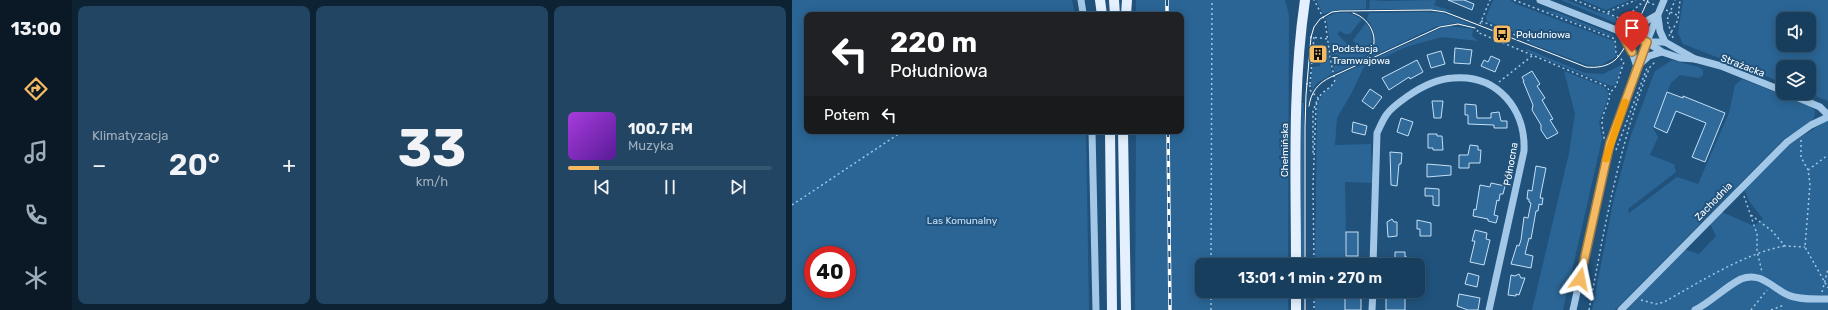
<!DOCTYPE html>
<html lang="pl">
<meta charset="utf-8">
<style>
:root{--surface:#183e5d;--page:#214563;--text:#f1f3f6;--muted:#9faebc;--line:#365772;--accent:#f4bb63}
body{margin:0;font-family:Rubik,sans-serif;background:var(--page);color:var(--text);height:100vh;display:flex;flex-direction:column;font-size:15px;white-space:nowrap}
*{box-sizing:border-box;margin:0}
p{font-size:13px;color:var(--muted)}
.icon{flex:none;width:22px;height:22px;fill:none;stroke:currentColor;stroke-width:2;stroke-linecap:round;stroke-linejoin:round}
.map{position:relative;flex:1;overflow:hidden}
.sheet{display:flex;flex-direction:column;gap:6px;padding:6px;background:#0d2233;width:720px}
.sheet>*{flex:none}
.hud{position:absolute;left:12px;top:12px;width:380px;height:122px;border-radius:8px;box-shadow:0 2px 10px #0003,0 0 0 1px var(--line);background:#202124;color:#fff;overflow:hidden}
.buttons{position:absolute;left:984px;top:12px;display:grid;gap:8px}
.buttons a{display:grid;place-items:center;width:40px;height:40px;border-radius:8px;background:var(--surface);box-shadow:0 2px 10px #0003,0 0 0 1px var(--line);font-size:20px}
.speed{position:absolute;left:12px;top:246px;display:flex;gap:8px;font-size:20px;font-weight:700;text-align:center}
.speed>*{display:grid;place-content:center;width:52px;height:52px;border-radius:50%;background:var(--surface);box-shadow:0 2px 10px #0003,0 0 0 1px var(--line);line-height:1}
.speed .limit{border:6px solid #d22;background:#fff;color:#111}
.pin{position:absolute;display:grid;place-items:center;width:34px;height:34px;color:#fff;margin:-41px -17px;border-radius:50% 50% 50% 0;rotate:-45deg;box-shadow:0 0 4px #0007}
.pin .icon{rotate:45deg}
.me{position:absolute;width:44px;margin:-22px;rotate:12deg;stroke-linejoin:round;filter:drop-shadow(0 0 3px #0008)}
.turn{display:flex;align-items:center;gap:14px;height:84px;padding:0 20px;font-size:18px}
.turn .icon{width:52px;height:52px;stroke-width:2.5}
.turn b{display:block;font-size:28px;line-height:34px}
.then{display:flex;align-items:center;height:38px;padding:0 20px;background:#0003;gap:8px;font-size:15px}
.big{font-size:30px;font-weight:600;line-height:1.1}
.sheet .card{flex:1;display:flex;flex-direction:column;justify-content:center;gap:6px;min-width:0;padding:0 14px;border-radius:8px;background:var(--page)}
.sheet .dial{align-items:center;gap:0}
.dial b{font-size:52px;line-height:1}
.song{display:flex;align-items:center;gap:12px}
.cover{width:48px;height:48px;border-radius:6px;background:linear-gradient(135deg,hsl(280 70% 55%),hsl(270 70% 35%))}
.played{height:4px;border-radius:2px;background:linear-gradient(90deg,var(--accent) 15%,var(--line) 15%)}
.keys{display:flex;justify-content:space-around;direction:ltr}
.heat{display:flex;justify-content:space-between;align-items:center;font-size:22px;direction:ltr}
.sheet .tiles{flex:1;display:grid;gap:6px;grid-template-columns:repeat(3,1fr)}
.trip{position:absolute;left:403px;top:258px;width:230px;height:40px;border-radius:8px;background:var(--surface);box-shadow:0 2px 10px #0003,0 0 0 1px var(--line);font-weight:600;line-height:40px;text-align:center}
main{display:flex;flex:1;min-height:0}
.dock{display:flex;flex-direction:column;width:72px;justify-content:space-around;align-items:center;background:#0a1925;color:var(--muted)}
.dock .icon{width:28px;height:28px}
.dock .selected{color:var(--accent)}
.dock b{font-size:18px;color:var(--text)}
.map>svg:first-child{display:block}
.green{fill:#2a6595;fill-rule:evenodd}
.building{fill:#2f6a9a;stroke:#c6e0f5}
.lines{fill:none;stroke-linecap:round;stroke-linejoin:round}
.path{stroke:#a3c8e7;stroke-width:1.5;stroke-dasharray:2 3;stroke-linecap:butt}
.minor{stroke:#a3c8e7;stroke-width:7}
.major{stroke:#e4f0fd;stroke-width:10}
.tram{stroke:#fff;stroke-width:1}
.rail-casing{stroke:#fff;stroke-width:3.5}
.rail{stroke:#20527c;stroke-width:2;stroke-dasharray:6;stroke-linecap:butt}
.route-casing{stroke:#9f7a40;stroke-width:10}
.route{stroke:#f4bb63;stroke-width:7}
.slow{stroke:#f59e0b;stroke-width:7}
.labels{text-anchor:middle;stroke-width:4;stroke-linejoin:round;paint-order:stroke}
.poi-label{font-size:10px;fill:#fff;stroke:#20527c;text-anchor:start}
.street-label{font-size:10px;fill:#fff;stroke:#20527c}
.park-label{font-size:10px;fill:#c6e0f5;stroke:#20527c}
</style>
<main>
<nav class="dock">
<b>13:00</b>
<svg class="icon selected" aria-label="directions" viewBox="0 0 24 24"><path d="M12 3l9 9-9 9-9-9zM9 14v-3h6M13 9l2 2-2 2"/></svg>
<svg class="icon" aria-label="music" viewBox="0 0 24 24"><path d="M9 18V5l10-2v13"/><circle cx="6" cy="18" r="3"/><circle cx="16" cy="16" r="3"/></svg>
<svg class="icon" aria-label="phone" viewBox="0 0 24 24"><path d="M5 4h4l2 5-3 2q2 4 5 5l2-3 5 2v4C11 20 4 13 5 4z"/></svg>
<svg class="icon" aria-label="climate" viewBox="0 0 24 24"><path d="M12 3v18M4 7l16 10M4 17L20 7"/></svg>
</nav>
<section class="sheet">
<div class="tiles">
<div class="card"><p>Klimatyzacja</p>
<div class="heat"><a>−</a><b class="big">20°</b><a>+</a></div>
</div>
<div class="card dial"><b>33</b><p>km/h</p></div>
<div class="card">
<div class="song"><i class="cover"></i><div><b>100.7 FM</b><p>Muzyka</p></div></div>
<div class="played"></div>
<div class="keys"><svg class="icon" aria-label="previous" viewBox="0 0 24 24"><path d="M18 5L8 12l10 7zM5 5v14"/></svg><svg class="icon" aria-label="pause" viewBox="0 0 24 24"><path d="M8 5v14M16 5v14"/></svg><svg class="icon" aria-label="next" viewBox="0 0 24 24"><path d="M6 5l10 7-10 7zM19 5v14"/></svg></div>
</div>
</div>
</section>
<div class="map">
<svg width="1036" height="310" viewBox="0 0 1036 310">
<rect width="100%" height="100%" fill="#20527c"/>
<g class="green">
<path d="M0,0H280L283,15H15V131H294L297,310H0ZM21,255H55V289H21Z"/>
<polygon points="344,0 493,0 497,15 496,265 410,265 410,291 496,291 496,310 343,310 344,131 389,131 389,15 344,15"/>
<polygon points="524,0 574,0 574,9 544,10 531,14"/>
<polygon points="578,0 593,1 643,0 644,1 642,5 662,12 635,9 577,9"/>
<polygon points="701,0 718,0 724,4 822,41 824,57 807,66 795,65 737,43 738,39 695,21 694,17"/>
<polygon points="769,0 775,0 805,12 816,14 824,18 827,23 826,24"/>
<polygon points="790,0 838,0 814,10"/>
<path d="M891,0H1036V101L1016,93L1017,67H991V83L891,44L886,33ZM991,19H1017V45H991Z"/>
<polygon points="751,10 764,12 821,35 820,36"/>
<path d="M631,12L651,13L682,25L662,23L643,27L577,58C586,45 584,31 575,19L577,13Z"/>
<path d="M544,13H558L570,19L558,34H553L548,31L545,34L562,50L565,47L561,40L574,23C584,34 581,53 568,61C561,66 551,69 543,73L540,63L535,21L533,18Z"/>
<path d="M656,26L681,29L680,36L686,41L650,37L614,47L572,67L559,94L545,118L543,145L579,144L580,183L553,182L554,237L552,265H523L525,109C527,95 533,92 542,83L543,77L645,30Z"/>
<polygon points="529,47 535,47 540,74 525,83 520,90 519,82 520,67 528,66"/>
<polygon points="735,49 793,73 811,74 831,64 823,85 819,86 734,51"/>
<polygon points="880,60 907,67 911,70 911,75 907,78 888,75 879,83 861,128 866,137 858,155 882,164 884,172 836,209 837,213 885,177 906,184 937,113 943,85 950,79 1018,106 1023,111 1022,118 1019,122 992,139 823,310 800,310 822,198 839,135 863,71"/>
<polygon points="772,71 812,87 816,92 816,98 807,122 810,139 771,310 740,310 777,153 783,114"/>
<rect x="509" y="103" width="3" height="162"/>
<polygon points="1036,120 1036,310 835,310 892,249 907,254 924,236 918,224 930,212 962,226 971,219 957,201 952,189 996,145"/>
<rect x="523" y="291" width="30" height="19"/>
</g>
<g class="building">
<polygon points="656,0 672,0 682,4 680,10"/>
<polygon points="663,48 680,50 678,64 662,63"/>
<polygon points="649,51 653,64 639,68 635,55"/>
<polygon points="699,56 708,60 703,72 689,66 692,60 696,62"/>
<polygon points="625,60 631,72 618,79 617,77 597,90 590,78"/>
<polygon points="740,71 748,84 745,86 753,98 750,100 761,119 758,120 766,133 755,139 749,130 749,125 740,110 741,105 731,81 732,81 730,77"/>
<polygon points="578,89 590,97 581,109 570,101"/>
<polygon points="875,92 891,98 891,96 933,113 913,162 900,157 914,123 884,111 875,133 862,127"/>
<polygon points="640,101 651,101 649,118 642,118"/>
<polygon points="673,104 684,105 685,118 699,118 699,113 707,112 709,121 715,121 715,128 702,128 702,125 676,124 676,115 673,115"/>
<polygon points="609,118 621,122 616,136 605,132"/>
<polygon points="561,122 575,126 573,135 560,132"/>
<polygon points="636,134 645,134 645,136 650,136 651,150 641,150 641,148 636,148"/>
<polygon points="678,145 686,146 686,150 689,150 688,163 677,163 677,168 667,168 667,155 676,155"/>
<polygon points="598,152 610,153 609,164 607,164 605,186 599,185"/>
<polygon points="635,164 659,166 659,175 635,177"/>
<polygon points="744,166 754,168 748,198 751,198 750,205 747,204 746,211 744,211 739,239 737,238 733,254 741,256 739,268 719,264 725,245 727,246 729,240 732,217 736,218 739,203 737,202 737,199 735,199 736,190 740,191"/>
<polygon points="699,183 713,186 711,194 708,194 707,201 705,200 702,215 706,216 704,223 696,221 696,219 681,216 682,209 684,210 688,185 698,187"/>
<polygon points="633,188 647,189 647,206 641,205 641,196 633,196"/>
<polygon points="600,219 602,222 605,222 605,236 596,237 595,222"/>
<polygon points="625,220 639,223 639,236 628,236 628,229 625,229"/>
<polygon points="683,230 695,233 694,239 698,240 692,265 678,262 683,241 680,241"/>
<rect x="554" y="232" width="12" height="24"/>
<polygon points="603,252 613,252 613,257 615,257 615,265 597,265 597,259 603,259"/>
<polygon points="676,273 687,276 685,287 673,284"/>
<polygon points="727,274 729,278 733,278 727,295 724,294 724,296 716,295 719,275 723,276"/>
<rect x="553" y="291" width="16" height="19"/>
<rect x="594" y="291" width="19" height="19"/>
<polygon points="667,294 688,298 686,310 676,310 665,306"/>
</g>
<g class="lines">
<g class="path">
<polyline points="722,0 823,39 824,54 832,62 824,86 818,93"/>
<polyline points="783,0 832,20 848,4 852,6"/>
<polyline points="851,0 863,5"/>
<polyline points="874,10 887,16"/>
<polyline points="816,12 844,0"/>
<polyline points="689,21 738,41"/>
<polyline points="688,24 698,0"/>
<path d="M686,30L685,32L814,86C824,96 810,110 810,122C810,128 812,133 812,139"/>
<polyline points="877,36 886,20 888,0"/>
<polyline points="518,37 536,39"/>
<polyline points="881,38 875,20 883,0"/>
<polyline points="707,82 740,56"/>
<polyline points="514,84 518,84 518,90 526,98 521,111 521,154 522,155"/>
<polyline points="518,84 522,37"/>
<polyline points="1009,140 1009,157 1016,170 1018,184 1013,247 1036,288"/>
<polyline points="824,150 855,68"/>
<polyline points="1016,170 1036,155"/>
<polyline points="952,196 965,234 965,251 970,272"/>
<polyline points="0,205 111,131"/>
<polyline points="959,215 980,231 993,246 1013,247"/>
<polyline points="419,265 420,0"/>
<path d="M522,265L521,186L524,106C528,88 538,92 543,80L539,63L533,21L522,0"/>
<polyline points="522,291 522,310"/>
<polyline points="1030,292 1036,269"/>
<path d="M849,300L864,304L872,302C906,283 955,252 993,246"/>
<polyline points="419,310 419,291"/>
<path d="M797,310C812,230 826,150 855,74L858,67L864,61"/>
<polyline points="959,310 975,290"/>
<polyline points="979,310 992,305"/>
</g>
<g class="minor">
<polyline points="748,0 855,42 873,42 903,59"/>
<polyline points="287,15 291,13 289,0"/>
<polyline points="866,17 868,31 873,42"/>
<polyline points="828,31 840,52 845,67"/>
<polyline points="829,31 842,28 865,15"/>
<polyline points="855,42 870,52 888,58 903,59 929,66 991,91"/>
<polyline points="848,64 857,56 870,52"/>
<polyline points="995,93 1028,107 1036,115"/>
<polyline points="300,131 304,310"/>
<path d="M581,265L585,133C588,127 591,119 595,114C600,107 609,101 616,96C629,87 645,79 661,78C706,74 734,110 732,151L697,310"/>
<polyline points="580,310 581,291"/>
<polyline points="781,310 818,143 844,68 872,0"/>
<polyline points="829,310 995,142 1019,125 1036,117"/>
<path d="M903,310C919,302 933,287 949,279C969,271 980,288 996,295C1008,300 1023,299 1036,299"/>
</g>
<g class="major">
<polyline points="308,0 310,15"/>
<polyline points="322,0 323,15"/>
<polyline points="334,15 335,0"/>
<polyline points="318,131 320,310"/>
<polyline points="331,131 334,310"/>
<path d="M504,265C504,177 500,88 513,0"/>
<polyline points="504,291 504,310"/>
</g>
<g class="tram">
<path d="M561,13C581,19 591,46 572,60"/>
<path d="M517,106C519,92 526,83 539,77L648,27L666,24L683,28"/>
<path d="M513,265V127L514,95L519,37L522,27L528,19L540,12L548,11L639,10L653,12L794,67C804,68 815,67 823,60C833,52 850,13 856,0"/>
<polyline points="513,291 513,310"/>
</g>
<defs>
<g id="rail">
<polyline points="375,0 375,15"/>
<polyline points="376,131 378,310"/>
</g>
</defs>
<use href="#rail" class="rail-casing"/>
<use href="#rail" class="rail"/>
</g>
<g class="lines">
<defs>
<polyline id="route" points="788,279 818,143 855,42 828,31 840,52"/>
</defs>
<use href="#route" class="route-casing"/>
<use href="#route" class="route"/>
<polyline class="slow" points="814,159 833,102"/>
</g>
<defs>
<symbol id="bus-square" viewBox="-11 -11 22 22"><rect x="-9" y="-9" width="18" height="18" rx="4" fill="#f4bb63" stroke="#20527c"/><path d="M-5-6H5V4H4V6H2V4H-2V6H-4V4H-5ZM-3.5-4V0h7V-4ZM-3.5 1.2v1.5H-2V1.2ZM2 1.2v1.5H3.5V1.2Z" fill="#111"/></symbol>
<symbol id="building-square" viewBox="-11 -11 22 22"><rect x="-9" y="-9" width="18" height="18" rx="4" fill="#f4bb63" stroke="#20527c"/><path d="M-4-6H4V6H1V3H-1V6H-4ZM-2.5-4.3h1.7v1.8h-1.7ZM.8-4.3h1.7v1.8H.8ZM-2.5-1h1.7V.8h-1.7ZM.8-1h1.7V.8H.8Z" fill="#111"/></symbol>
</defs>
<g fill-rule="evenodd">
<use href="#bus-square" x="699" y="23" width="22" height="22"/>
<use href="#building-square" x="515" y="43" width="22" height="22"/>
</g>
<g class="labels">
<g class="poi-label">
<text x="724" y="38">Południowa</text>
<text x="540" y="52">Podstacja<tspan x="540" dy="12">Tramwajowa</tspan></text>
</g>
<g class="street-label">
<text transform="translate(951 65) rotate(21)" y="4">Strażacka</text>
<text transform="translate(492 150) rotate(-90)" y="4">Chełmińska</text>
<text transform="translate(718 164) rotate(-80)" y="4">Północna</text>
<text transform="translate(921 201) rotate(-46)" y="4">Zachodnia</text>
</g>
<g class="park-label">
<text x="170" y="224">Las Komunalny</text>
</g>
</g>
</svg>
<div class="buttons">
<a><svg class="icon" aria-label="sound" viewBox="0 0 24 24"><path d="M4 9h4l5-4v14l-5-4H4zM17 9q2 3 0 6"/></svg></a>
<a><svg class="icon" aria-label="layers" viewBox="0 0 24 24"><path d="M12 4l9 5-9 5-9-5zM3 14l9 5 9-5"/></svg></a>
</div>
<div class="speed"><div class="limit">40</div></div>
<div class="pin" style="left:840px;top:52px;background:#d93025"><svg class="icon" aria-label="arrive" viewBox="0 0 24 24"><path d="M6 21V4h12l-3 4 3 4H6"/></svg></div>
<svg class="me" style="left:788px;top:279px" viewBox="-20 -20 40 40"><path d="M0-17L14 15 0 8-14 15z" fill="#f4bb63" stroke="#fff" stroke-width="4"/></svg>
<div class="trip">13:01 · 1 min · 270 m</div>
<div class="hud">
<div class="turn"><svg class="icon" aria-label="left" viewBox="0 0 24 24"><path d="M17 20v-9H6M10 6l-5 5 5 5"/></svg><div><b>220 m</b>Południowa</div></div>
<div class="then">Potem<svg class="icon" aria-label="left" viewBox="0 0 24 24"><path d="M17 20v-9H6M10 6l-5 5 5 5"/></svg></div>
</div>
</div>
</main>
